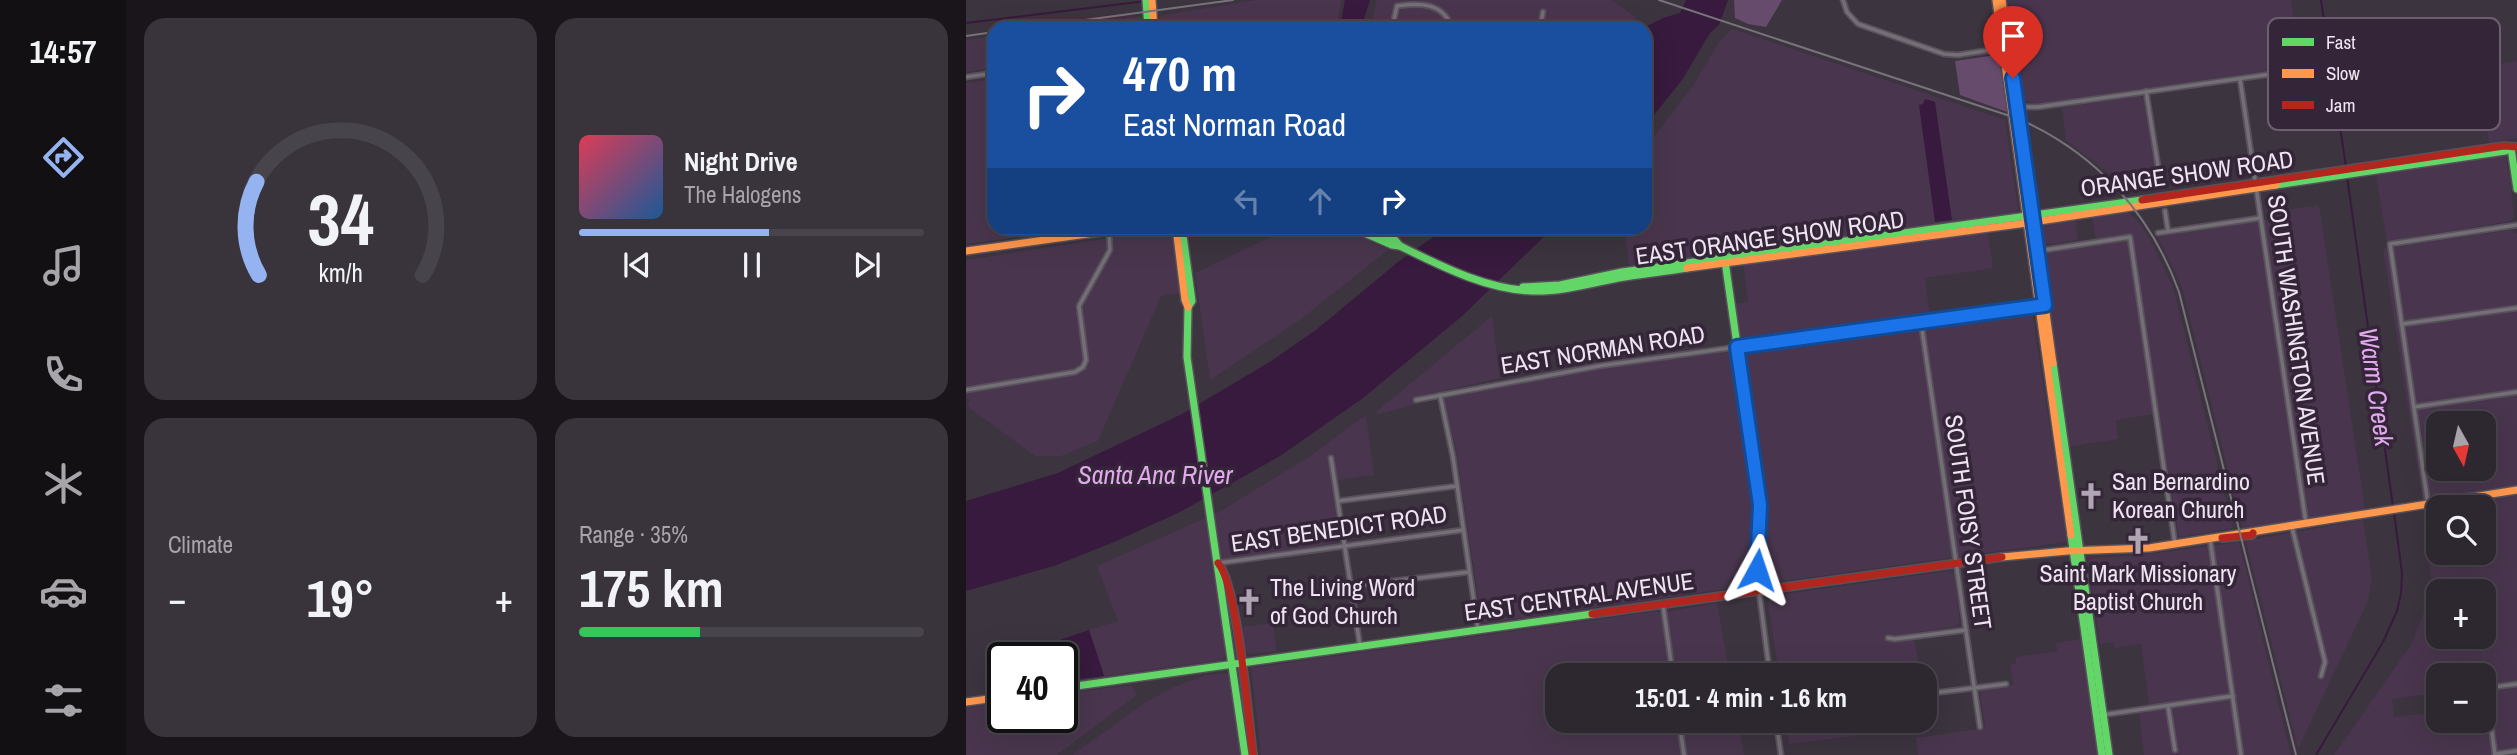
<!DOCTYPE html>
<meta charset="utf-8">
<style>
:root{--surface:#2d272f;--page:#39333b;--text:#f1f3f6;--muted:#a7a5aa;--line:#48444b;--accent:#95b2f1}
body{margin:0;font-family:"Archivo Narrow",sans-serif;background:var(--page);color:var(--text);height:100vh;display:flex;flex-direction:column;font-size:26px;white-space:nowrap}
*{box-sizing:border-box;margin:0}
p{font-size:23px;color:var(--muted)}
.icon{flex:none;width:38px;height:38px;fill:none;stroke:currentColor;stroke-width:2;stroke-linecap:round;stroke-linejoin:round}
.map{position:relative;flex:1;overflow:hidden}
.panel{display:flex;flex-direction:column;gap:18px;padding:18px;background:#19151a;width:840px}
.panel>*{flex:none}
.hud{position:absolute;left:21px;top:21px;width:665px;height:214px;border-radius:21px;box-shadow:0 7px 28px #0002,0 0 0 2px var(--line);background:#1a4fa0;color:#fff;overflow:hidden}
.needle{width:46px;rotate:172deg}
.tools{position:absolute;left:1460px;top:411px;display:grid;gap:14px}
.tools a{display:grid;place-items:center;width:70px;height:70px;border-radius:14px;background:var(--surface);box-shadow:0 7px 28px #0002,0 0 0 2px var(--line);font-size:35px}
.speed{position:absolute;left:21px;top:642px;display:flex;gap:14px;font-size:35px;font-weight:700;text-align:center}
.speed>*{display:grid;place-content:center;width:91px;height:91px;border-radius:50%;background:var(--surface);box-shadow:0 7px 28px #0002,0 0 0 2px var(--line);line-height:1}
.speed .limit{border:4px solid #111;border-radius:10px;background:#fff;color:#111}
.pin{position:absolute;display:grid;place-items:center;width:60px;height:60px;color:#fff;margin:-72px -30px;border-radius:50% 50% 50% 0;rotate:-45deg;box-shadow:0 0 7px #0007}
.pin .icon{rotate:45deg}
.me{position:absolute;width:77px;margin:-38px;rotate:5deg;stroke-linejoin:round;filter:drop-shadow(0 0 5px #0008)}
.turn{display:flex;align-items:center;gap:24px;height:147px;padding:0 21px;font-size:32px}
.turn .icon{width:91px;height:91px;stroke-width:2.5}
.turn b{display:block;font-size:49px;line-height:60px}
.lanes{display:flex;align-items:center;height:66px;padding:0 21px;background:#0003;justify-content:center;gap:35px;direction:ltr}
.lanes .off{opacity:.35}
.big{font-size:52px;font-weight:800;line-height:1.1}
.panel .card{flex:1;display:flex;flex-direction:column;justify-content:center;gap:10px;min-width:0;padding:0 24px;border-radius:21px;background:var(--page)}
.panel .dial{align-items:center;gap:0}
.dial svg{height:182px;overflow:visible;fill:none;stroke:var(--line);stroke-width:7;stroke-linecap:round;text-anchor:middle}
.dial text{fill:var(--text);stroke:none}
.song{display:flex;align-items:center;gap:21px}
.cover{width:84px;height:84px;border-radius:10px;background:linear-gradient(135deg,hsl(350 70% 55%),hsl(210 70% 35%))}
.played{height:7px;border-radius:4px;background:linear-gradient(90deg,var(--accent) 55%,var(--line) 55%)}
.keys{display:flex;justify-content:space-around;direction:ltr}
.heat{display:flex;justify-content:space-between;align-items:center;font-size:38px;direction:ltr}
.charge{height:10px;border-radius:5px;background:linear-gradient(90deg,#34c759 35%,var(--line) 0)}
.panel .tiles{flex:1;display:grid;gap:18px;grid-template-columns:repeat(2,1fr)}
.trip{position:absolute;left:579px;top:663px;width:392px;height:70px;border-radius:21px;background:var(--surface);box-shadow:0 7px 28px #0002,0 0 0 2px var(--line);font-weight:800;line-height:70px;text-align:center}
main{display:flex;flex:1;min-height:0}
.tabs{display:flex;flex-direction:column;width:126px;justify-content:space-around;align-items:center;background:#121013;color:var(--muted)}
.tabs .icon{width:49px;height:49px}
.tabs .active{color:var(--accent)}
.tabs b{font-size:32px;color:var(--text)}
.map>svg:first-child{display:block}
.built{fill:#49364e;fill-rule:evenodd}
.green{fill:#664b6d}
.water{fill:#371a3d}
.lines{fill:none;stroke-linecap:round;stroke-linejoin:round}
.stream{stroke:#371a3d;stroke-width:2}
.street-casing{stroke:#58515b;stroke-width:7}
.fast-casing{stroke:#58515b;stroke-width:10}
.slow-casing{stroke:#58515b;stroke-width:10}
.jam-casing{stroke:#58515b;stroke-width:10}
.street{stroke:#746e76;stroke-width:3.5}
.fast{stroke:#63d668;stroke-width:7}
.slow{stroke:#ff974d;stroke-width:7}
.jam{stroke:#b3261e;stroke-width:7}
.rail{stroke:#78737a;stroke-width:2}
.route-casing{stroke:#114b97;stroke-width:18}
.route{stroke:#1a73e8;stroke-width:12}
.labels{text-anchor:middle;stroke-width:7;stroke-linejoin:round;paint-order:stroke}
.street-label{font-size:24px;fill:#efe4f1;stroke:#352539}
.poi-label{font-size:24px;fill:#efe4f1;stroke:#352539;text-anchor:start}
.water-label{font-size:26px;font-style:italic;fill:#e0aaec;stroke:#352539}
.key{fill:#352539;stroke:#6d5e70;stroke-width:2}
.key-label{font-size:19px;fill:#efe4f1}
</style>
<main>
<nav class="tabs">
<b>14:57</b>
<svg class="icon active" aria-label="directions" viewBox="0 0 24 24"><path d="M12 3l9 9-9 9-9-9zM9 14v-3h6M13 9l2 2-2 2"/></svg>
<svg class="icon" aria-label="music" viewBox="0 0 24 24"><path d="M9 18V5l10-2v13"/><circle cx="6" cy="18" r="3"/><circle cx="16" cy="16" r="3"/></svg>
<svg class="icon" aria-label="phone" viewBox="0 0 24 24"><path d="M5 4h4l2 5-3 2q2 4 5 5l2-3 5 2v4C11 20 4 13 5 4z"/></svg>
<svg class="icon" aria-label="climate" viewBox="0 0 24 24"><path d="M12 3v18M4 7l16 10M4 17L20 7"/></svg>
<svg class="icon" aria-label="car" viewBox="0 0 24 24"><path d="M5 17H2v-5l4-1 3-4h7l3 4 3 1v5h-3M9 17h6M6 11h13"/><circle cx="7" cy="17" r="2"/><circle cx="17" cy="17" r="2"/></svg>
<svg class="icon" aria-label="filters" viewBox="0 0 24 24"><path d="M4 7h16M4 17h16"/><circle cx="9" cy="7" r="2"/><circle cx="15" cy="17" r="2"/></svg>
</nav>
<section class="panel">
<div class="tiles">
<div class="card dial"><svg viewBox="0 0 100 80">
<path d="M14 69A42 42 0 1 1 86 69"/>
<path d="M14 69A42 42 0 0 1 13 28" stroke="#95b2f1"/>
<text x="50" y="56" font-size="32" font-weight="700">34</text>
<text x="50" y="72" font-size="11">km/h</text>
</svg></div>
<div class="card">
<div class="song"><i class="cover"></i><div><b>Night Drive</b><p>The Halogens</p></div></div>
<div class="played"></div>
<div class="keys"><svg class="icon" aria-label="previous" viewBox="0 0 24 24"><path d="M18 5L8 12l10 7zM5 5v14"/></svg><svg class="icon" aria-label="pause" viewBox="0 0 24 24"><path d="M8 5v14M16 5v14"/></svg><svg class="icon" aria-label="next" viewBox="0 0 24 24"><path d="M6 5l10 7-10 7zM19 5v14"/></svg></div>
</div>
<div class="card"><p>Climate</p>
<div class="heat"><a>−</a><b class="big">19°</b><a>+</a></div>
</div>
<div class="card"><p>Range · 35%</p><b class="big">175 km</b><div class="charge"></div></div>
</div>
</section>
<div class="map">
<svg width="1551" height="755" viewBox="0 0 1551 755">
<rect width="100%" height="100%" fill="#3c343f"/>
<g class="built">
<polygon points="289,0 375,0 371,28 194,28 193,16"/>
<polygon points="411,0 645,0 670,17 661,28 404,28"/>
<polygon points="1041,0 1325,0 1335,66 1069,104 1055,98"/>
<polygon points="175,16 178,28 89,28 150,20"/>
<polygon points="766,29 1039,120 1052,209 1049,213 663,266 658,228 679,228 679,148 727,86 753,42"/>
<polygon points="28,36 28,68 0,72 0,40"/>
<polygon points="1551,61 1551,138 1523,143 1512,67"/>
<polygon points="28,79 28,228 118,228 0,244 0,83"/>
<polygon points="1174,96 1178,99 1189,167 1142,173 1100,140 1096,108"/>
<polygon points="1536,156 1540,158 1544,181 1548,217 1545,221 1421,241 1410,175"/>
<polygon points="1353,205 1399,509 1277,530 1216,287 1192,237 1301,220 1301,213"/>
<polygon points="1162,212 1175,225 1184,239 1207,287 1267,528 1213,537 1193,413 1150,420 1152,439 1102,447 1075,253 1131,246 1126,217"/>
<polygon points="1109,219 1112,240 1077,245 1075,243 1073,228 1076,224"/>
<polygon points="323,228 369,228 391,235 422,250 335,319 244,380 229,273"/>
<polygon points="202,229 206,232 213,293 195,296 132,441 95,456 69,456 1,406 4,400 0,398 0,260"/>
<path d="M1546,230L1551,233V682L1517,687V676H1472V721H1517V695L1524,694L1525,689L1551,686V755H1368L1445,645L1462,602L1465,580L1458,509L1417,249ZM1472,424H1517V469H1472ZM1472,508H1517V553H1472ZM1472,592H1517V637H1472ZM1465,694L1468,713L1428,717L1426,699Z"/>
<polygon points="1022,232 1027,268 959,278 965,327 1066,312 1101,538 1099,542 516,623 490,449 478,399 627,369 776,350 769,304 782,302 777,263"/>
<polygon points="526,316 534,378 449,397 448,405 412,414 410,412"/>
<polygon points="400,415 408,475 365,481 373,538 369,543 245,562 257,622 259,655 256,660 138,676 123,630 152,621 131,566 253,512 343,457"/>
<polygon points="1397,520 1406,578 1402,601 1332,749 1280,541"/>
<polygon points="1273,542 1325,755 1178,755 1173,714 1184,712 1175,644 1149,648 1147,642 1134,644 1122,562 1125,558 1176,555"/>
<polygon points="984,571 988,574 994,622 990,626 947,633 955,675 813,675 802,603 805,596"/>
<polygon points="751,603 764,675 592,676 592,721 772,721 778,755 295,755 285,668 691,611 694,613"/>
<polygon points="307,623 310,651 283,654 278,650 277,627"/>
<polygon points="1116,639 1132,755 952,755 950,738 1019,728 1014,690 1047,685 1044,665 1050,663 1050,657 1091,651 1090,643"/>
<polygon points="260,673 265,678 276,755 106,755 180,702 208,687 239,675"/>
<polygon points="165,685 171,695 91,755 0,755 0,708 37,703 37,718 96,718 96,694"/>
<polygon points="820,721 888,721 890,736 823,744"/>
</g>
<g class="green">
<polygon points="768,0 816,0 800,27 782,24 769,18"/>
<polygon points="1030,55 1033,58 1041,112 994,95 989,61"/>
</g>
<g class="water">
<polygon points="379,0 404,0 395,28 377,28 375,22"/>
<polygon points="720,0 762,0 753,25 744,33 716,80 679,126 679,28 677,28 697,18 714,13"/>
<polygon points="959,99 969,102 986,220 969,222 953,105 957,104"/>
<polygon points="480,228 587,228 495,317 397,398 314,456 214,512 148,542 88,566 0,591 0,501 92,473 216,414 302,363 350,330 432,262"/>
<polygon points="123,630 138,676 96,681 96,658 62,658 61,651"/>
</g>
<g class="lines">
<g class="stream">
<polyline points="1355,0 1380,167"/>
<polyline points="0,23 180,1"/>
<polyline points="1381,176 1427,507"/>
<polyline points="1350,755 1417,642 1431,611 1435,594 1436,573 1428,512"/>
</g>
<defs>
<g id="street">
<polyline points="877,0 881,12 892,24 978,54 992,55 1037,48"/>
<path d="M426,28L431,6C454,3 477,2 486,28"/>
<polyline points="574,28 577,12"/>
<polyline points="0,77 28,73"/>
<polyline points="1274,79 1340,523"/>
<polyline points="1180,91 1195,185"/>
<polyline points="1051,107 1072,107 1334,70"/>
<polyline points="1199,211 1202,231"/>
<polyline points="1192,233 1294,218"/>
<polyline points="1072,251 1164,237 1209,544"/>
<polyline points="955,322 1014,727"/>
<polyline points="1436,324 1551,308"/>
<polyline points="0,390 109,372 117,367 120,360 113,306 144,250 143,231"/>
<polyline points="474,395 487,457 512,630"/>
<polyline points="450,400 633,366 1074,305"/>
<polyline points="1448,407 1551,392"/>
<polyline points="365,458 394,646"/>
<polyline points="372,501 491,486"/>
<polyline points="1462,504 1424,244 1551,225"/>
<polyline points="1326,527 1359,662 1355,676"/>
<polyline points="1244,539 1275,755"/>
<polyline points="253,563 497,530"/>
<polyline points="385,586 503,572"/>
<polyline points="793,591 804,676"/>
<polyline points="697,605 707,676"/>
<polyline points="922,638 929,639 1000,630"/>
<polyline points="959,694 1040,684"/>
<polyline points="1202,706 1209,750"/>
<polyline points="1136,715 1267,696"/>
<polyline points="713,721 718,755"/>
<polyline points="810,721 815,755"/>
<polyline points="1529,754 1551,751"/>
<polyline points="1529,755 1520,688 1551,684"/>
</g>
<g id="fast">
<polyline points="180,0 182,28"/>
<polyline points="1545,148 1551,189"/>
<polyline points="1310,185 1539,151 1545,148"/>
<polyline points="216,228 226,301 222,307 221,357 279,755"/>
<polyline points="387,228 426,245 434,246"/>
<path d="M402,228L429,240L434,246C475,266 519,289 566,291C595,292 623,284 652,278C675,274 698,272 721,268"/>
<polyline points="759,261 794,505 791,570 793,591"/>
<polyline points="557,287 594,285 656,272 1176,200"/>
<polyline points="1087,363 1143,755"/>
<polyline points="1105,535 1136,755"/>
<polyline points="96,688 626,614"/>
</g>
<g id="slow">
<polyline points="186,0 188,28"/>
<polyline points="1030,0 1105,535"/>
<polyline points="1036,0 1087,363"/>
<polyline points="210,228 219,300 222,307"/>
<polyline points="0,251 164,228"/>
<polyline points="721,268 1061,223 1310,185"/>
<polyline points="1036,557 1101,551 1183,548 1551,490"/>
<polyline points="0,702 37,697"/>
</g>
<g id="jam">
<polyline points="1176,200 1538,146 1551,147"/>
<polyline points="1256,538 1286,535 1287,533"/>
<path d="M252,563C272,587 282,717 287,755"/>
<polyline points="626,614 1036,557"/>
</g>
</defs>
<use href="#street" class="street-casing"/>
<use href="#fast" class="fast-casing"/>
<use href="#slow" class="slow-casing"/>
<use href="#jam" class="jam-casing"/>
<use href="#street" class="street"/>
<use href="#fast" class="fast"/>
<use href="#slow" class="slow"/>
<use href="#jam" class="jam"/>
<g class="rail">
<path d="M693,0L1053,119C1130,153 1185,214 1213,292L1330,755"/>
<polyline points="60,28 267,0"/>
<polyline points="0,36 28,32"/>
</g>
</g>
<g class="lines">
<defs>
<polyline id="route" points="791,570 794,505 771,347 1079,305 1047,78"/>
</defs>
<use href="#route" class="route-casing"/>
<use href="#route" class="route"/>
</g>
<defs>
<symbol id="church-bare" viewBox="-9 -9 18 18"><path d="M-1.2-6h2.4v3.5h3.3v2.4h-3.3V6h-2.4V-.1h-3.3v-2.4h3.3Z" fill="#b0a6b3" stroke="#352539" stroke-width="2.5" paint-order="stroke"/></symbol>
</defs>
<g fill-rule="evenodd">
<use href="#church-bare" x="1106" y="477" width="38" height="38"/>
<use href="#church-bare" x="1153" y="522" width="38" height="38"/>
<use href="#church-bare" x="264" y="583" width="38" height="38"/>
</g>
<g class="labels">
<g class="street-label">
<text transform="translate(1221 174) rotate(-8)" y="8">ORANGE SHOW ROAD</text>
<text transform="translate(804 238) rotate(-8)" y="8">EAST ORANGE SHOW ROAD</text>
<text transform="translate(1330 340) rotate(82)" y="8">SOUTH WASHINGTON AVENUE</text>
<text transform="translate(637 350) rotate(-9)" y="8">EAST NORMAN ROAD</text>
<text transform="translate(1002 522) rotate(82)" y="8">SOUTH FOISY STREET</text>
<text transform="translate(373 529) rotate(-8)" y="8">EAST BENEDICT ROAD</text>
<text transform="translate(613 597) rotate(-8)" y="8">EAST CENTRAL AVENUE</text>
</g>
<g class="poi-label">
<text x="1146" y="490">San Bernardino<tspan x="1146" dy="28">Korean Church</tspan></text>
<text x="1172" y="582" text-anchor="middle">Saint Mark Missionary<tspan x="1172" dy="28">Baptist Church</tspan></text>
<text x="304" y="596">The Living Word<tspan x="304" dy="28">of God Church</tspan></text>
</g>
<g class="water-label">
<text transform="translate(1410 387) rotate(82)" y="9">Warm Creek</text>
<text x="189" y="484">Santa Ana River</text>
</g>
</g>
<rect x="1302" y="18" width="232" height="112" rx="10" class="key"/>
<rect x="1316" y="38" width="32" height="8" fill="#63d668"/>
<rect x="1316" y="69" width="32" height="9" fill="#ff974d"/>
<rect x="1316" y="101" width="32" height="8" fill="#b3261e"/>
<g class="key-label">
<text x="1360" y="49">Fast</text>
<text x="1360" y="80">Slow</text>
<text x="1360" y="112">Jam</text>
</g>
</svg>
<div class="tools">
<a><svg class="needle" viewBox="-14 -14 28 28"><path d="M0-13l5 13h-10z" fill="#e53935"/><path d="M0 13l5-13h-10z" fill="#a7a5aa"/></svg></a>
<a><svg class="icon" aria-label="search" viewBox="0 0 24 24"><circle cx="10" cy="10" r="6"/><path d="M15 15l6 6"/></svg></a>
<a>+</a>
<a>−</a>
</div>
<div class="speed"><div class="limit">40</div></div>
<div class="pin" style="left:1047px;top:78px;background:#d93025"><svg class="icon" aria-label="arrive" viewBox="0 0 24 24"><path d="M6 21V4h12l-3 4 3 4H6"/></svg></div>
<svg class="me" style="left:791px;top:570px" viewBox="-20 -20 40 40"><path d="M0-17L14 15 0 8-14 15z" fill="#1a73e8" stroke="#fff" stroke-width="4"/></svg>
<div class="trip">15:01 · 4 min · 1.6 km</div>
<div class="hud">
<div class="turn"><svg class="icon" aria-label="right" viewBox="0 0 24 24"><path d="M7 20v-9h11M14 6l5 5-5 5"/></svg><div><b>470 m</b>East Norman Road</div></div>
<div class="lanes"><svg class="icon off" aria-label="left" viewBox="0 0 24 24"><path d="M17 20v-9H6M10 6l-5 5 5 5"/></svg><svg class="icon off" aria-label="ahead" viewBox="0 0 24 24"><path d="M12 20V5M6 11l6-6 6 6"/></svg><svg class="icon" aria-label="right" viewBox="0 0 24 24"><path d="M7 20v-9h11M14 6l5 5-5 5"/></svg></div>
</div>
</div>
</main>
